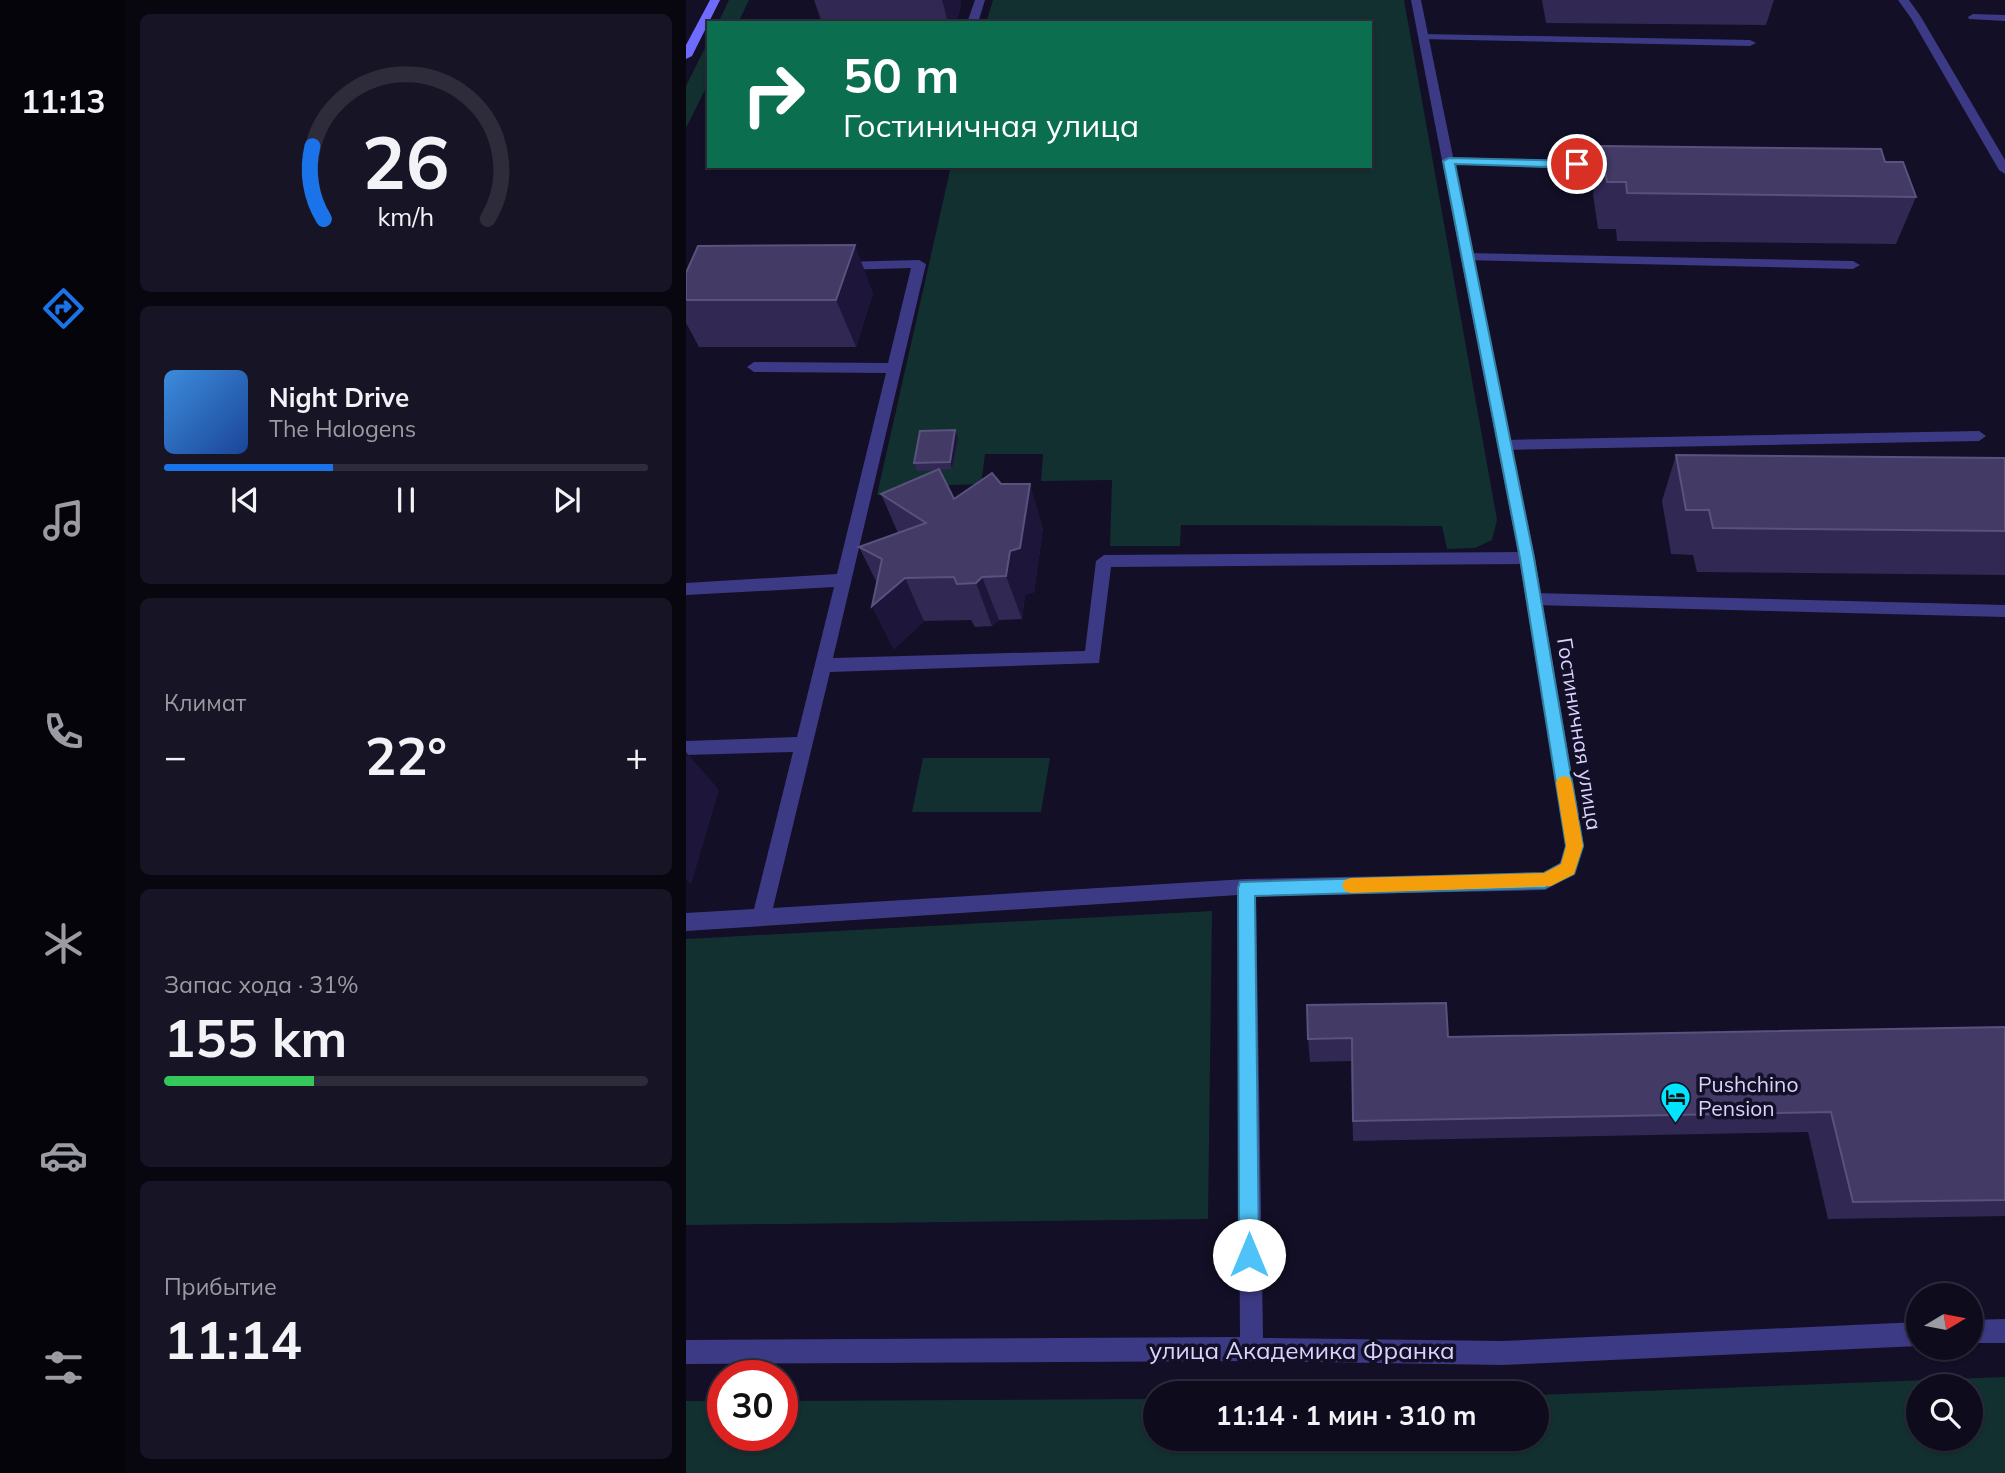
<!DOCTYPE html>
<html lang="ru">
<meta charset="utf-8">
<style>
:root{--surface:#0e0b1c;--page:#171425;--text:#f1f3f6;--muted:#9b9ba3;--line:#2e2b3b;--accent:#1a73e8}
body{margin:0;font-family:Mulish,sans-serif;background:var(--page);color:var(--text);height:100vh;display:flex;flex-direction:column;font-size:26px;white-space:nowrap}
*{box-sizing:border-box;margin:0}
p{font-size:23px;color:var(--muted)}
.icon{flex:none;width:38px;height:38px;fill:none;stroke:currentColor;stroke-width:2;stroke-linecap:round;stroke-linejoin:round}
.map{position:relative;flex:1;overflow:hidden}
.sheet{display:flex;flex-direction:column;gap:14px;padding:14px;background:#08060f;width:560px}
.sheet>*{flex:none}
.top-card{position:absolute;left:21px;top:21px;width:665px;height:147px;border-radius:0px;box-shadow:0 2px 5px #0004,0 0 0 2px var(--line);background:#0b6e4f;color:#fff;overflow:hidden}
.needle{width:46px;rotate:80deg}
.tools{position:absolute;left:1220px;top:1283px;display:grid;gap:14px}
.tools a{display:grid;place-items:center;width:77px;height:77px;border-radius:50%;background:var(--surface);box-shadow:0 2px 5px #0004,0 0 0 2px var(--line);font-size:35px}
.speed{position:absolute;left:21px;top:1360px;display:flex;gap:14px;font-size:35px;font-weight:700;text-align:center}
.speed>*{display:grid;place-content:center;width:91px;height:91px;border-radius:50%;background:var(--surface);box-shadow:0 2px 5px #0004,0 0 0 2px var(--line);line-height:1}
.speed .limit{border:10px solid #d22;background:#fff;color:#111}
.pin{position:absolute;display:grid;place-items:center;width:60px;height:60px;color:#fff;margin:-30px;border:4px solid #fff;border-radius:50%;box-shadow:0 2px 7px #0007}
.me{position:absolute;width:77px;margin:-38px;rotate:0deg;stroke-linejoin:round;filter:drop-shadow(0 0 5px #0008)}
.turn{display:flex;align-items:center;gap:24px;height:147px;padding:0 21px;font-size:32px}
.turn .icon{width:91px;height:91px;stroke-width:2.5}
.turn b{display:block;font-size:49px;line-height:60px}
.big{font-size:52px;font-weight:700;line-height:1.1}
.sheet .widget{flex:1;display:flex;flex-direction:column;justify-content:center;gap:10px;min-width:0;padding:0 24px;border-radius:10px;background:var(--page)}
.sheet .dial{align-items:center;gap:0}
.dial svg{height:182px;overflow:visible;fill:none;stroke:var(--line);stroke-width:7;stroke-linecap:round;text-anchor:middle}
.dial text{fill:var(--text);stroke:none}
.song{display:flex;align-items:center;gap:21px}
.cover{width:84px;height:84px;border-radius:10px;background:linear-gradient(135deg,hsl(210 70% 55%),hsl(220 70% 35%))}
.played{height:7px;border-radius:4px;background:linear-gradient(90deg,var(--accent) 35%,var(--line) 35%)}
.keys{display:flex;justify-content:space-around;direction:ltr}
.heat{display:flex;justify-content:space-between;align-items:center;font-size:38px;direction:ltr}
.charge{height:10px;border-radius:5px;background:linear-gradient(90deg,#34c759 31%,var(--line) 0)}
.trip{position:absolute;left:457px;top:1381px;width:406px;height:70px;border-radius:35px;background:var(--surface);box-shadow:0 2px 5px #0004,0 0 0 2px var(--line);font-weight:700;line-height:70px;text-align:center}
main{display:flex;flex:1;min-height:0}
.menu{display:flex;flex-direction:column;width:126px;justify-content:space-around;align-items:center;background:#06040b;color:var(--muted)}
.menu .icon{width:49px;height:49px}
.menu .selected{color:var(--accent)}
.menu b{font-size:32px;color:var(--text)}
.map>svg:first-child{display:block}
.green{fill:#12302f;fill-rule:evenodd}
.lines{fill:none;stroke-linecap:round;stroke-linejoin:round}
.lane{fill:#3d3a85;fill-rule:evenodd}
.street{fill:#3d3a85;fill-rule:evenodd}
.secondary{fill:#6f6bff;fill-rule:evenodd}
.wall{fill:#312854}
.shaded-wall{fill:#1d163a}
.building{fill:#433a66;stroke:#5a527e;stroke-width:2}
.route{fill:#4fc3f7;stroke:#337fa1;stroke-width:2}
.slow{fill:#f59e0b}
.labels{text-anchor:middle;stroke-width:7;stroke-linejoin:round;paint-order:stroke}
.street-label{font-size:21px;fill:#d9d4ff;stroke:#130f26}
.poi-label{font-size:21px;fill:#d9d4ff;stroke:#130f26;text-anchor:start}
.near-street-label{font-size:24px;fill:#d9d4ff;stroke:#130f26}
</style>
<main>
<nav class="menu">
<b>11:13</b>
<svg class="icon selected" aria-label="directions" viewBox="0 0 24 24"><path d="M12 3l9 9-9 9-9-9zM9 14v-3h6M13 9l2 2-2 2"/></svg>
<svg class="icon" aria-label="music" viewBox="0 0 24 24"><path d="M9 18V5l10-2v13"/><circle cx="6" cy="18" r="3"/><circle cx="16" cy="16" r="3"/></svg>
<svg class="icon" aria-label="phone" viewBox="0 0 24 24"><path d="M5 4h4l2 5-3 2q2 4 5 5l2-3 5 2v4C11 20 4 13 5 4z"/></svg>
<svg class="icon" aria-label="climate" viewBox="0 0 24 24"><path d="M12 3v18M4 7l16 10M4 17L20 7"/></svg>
<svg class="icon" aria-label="car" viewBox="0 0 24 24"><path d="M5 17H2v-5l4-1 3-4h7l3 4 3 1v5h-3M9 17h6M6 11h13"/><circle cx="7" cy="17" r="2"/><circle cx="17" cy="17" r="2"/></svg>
<svg class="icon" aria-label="filters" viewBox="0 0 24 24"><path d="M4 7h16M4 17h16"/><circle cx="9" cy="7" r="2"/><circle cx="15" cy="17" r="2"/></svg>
</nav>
<section class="sheet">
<div class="widget dial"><svg viewBox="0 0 100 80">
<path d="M14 69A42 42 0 1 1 86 69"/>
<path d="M14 69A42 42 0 0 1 9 37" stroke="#1a73e8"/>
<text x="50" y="56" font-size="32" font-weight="700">26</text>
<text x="50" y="72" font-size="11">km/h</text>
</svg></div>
<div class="widget">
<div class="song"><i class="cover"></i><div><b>Night Drive</b><p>The Halogens</p></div></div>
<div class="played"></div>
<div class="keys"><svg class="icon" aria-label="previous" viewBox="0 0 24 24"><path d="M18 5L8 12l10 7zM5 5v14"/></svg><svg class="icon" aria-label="pause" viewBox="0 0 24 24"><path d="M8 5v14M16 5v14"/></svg><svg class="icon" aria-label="next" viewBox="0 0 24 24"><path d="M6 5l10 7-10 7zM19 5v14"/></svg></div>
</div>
<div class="widget"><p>Климат</p>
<div class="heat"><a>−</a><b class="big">22°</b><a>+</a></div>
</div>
<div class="widget"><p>Запас хода · 31%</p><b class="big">155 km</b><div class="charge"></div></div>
<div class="widget"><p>Прибытие</p><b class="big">11:14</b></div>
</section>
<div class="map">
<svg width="1319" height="1473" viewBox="0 0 1319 1473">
<rect width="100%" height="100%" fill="#130f26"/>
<g class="green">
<polygon points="43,0 63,0 52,23 32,23"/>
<polygon points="307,0 718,0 811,520 806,540 789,548 761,549 756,526 495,525 494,546 424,546 426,480 355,481 357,454 299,454 295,484 216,487 214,494 191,495 265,166 684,166 684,23 300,23"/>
<polygon points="23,40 23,82 0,128 0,86"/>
<polygon points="237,758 364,758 355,812 226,812"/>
<polygon points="526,911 522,1219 0,1225 0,939"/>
<path d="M1319,1377V1473H0V1401H37V1435H96V1401L469,1399V1438H850L851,1395ZM1284,1386V1438H1232V1386Z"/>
</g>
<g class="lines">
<g class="lane">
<polygon points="289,0 299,0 292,23 281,23"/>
<polygon points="1287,14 1319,15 1319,21 1283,19 1282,17"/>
<polygon points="737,34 1064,40 1070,43 1064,46 733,39 733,35"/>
<polygon points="763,157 934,162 940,166 934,170 759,164 759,158"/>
<polygon points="781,253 1167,261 1174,265 1167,269 776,260 774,257"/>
<polygon points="233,260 240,264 147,658 399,651 410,561 418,555 841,552 849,558 841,564 425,567 413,663 144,672 87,908 560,879 567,882 569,888 567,894 0,931 0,913 68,909 107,752 0,755 0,741 111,737 148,587 0,595 0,583 151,574 200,373 68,372 61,367 68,362 202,363 225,268 154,270 147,266 154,262"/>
<polygon points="1293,431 1300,436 1293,441 818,450 811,445 818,440"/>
<polygon points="848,593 1319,605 1319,617 848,605 840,599"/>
</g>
<g class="street">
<polygon points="725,0 735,0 849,558 898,846 889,874 859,890 570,896 577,1338 816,1341 1232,1322 1232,1346 816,1365 566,1361 0,1364 0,1340 554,1337 551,888 553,882 560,879 857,873 874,863 880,846 833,558"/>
<polygon points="1212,0 1223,0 1235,17 1319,160 1319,174 1313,170 1225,18"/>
<polygon points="1319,1319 1319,1343 1284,1343 1284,1320"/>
</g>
<polygon class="secondary" points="24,0 34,0 6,56 0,59 0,45"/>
</g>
<g class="wall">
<polygon points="128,0 274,0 275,5 270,23 136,23"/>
<polygon points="856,0 1088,0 1080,25 860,23"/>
<polygon points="915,146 1199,162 1230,197 1210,244 931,241 930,229 912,229 907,194"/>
<polygon points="187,293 170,347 13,347 0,323 0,300"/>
<polygon points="272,438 266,469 253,470 268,499 315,484 357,528 348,592 339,595 336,619 313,620 306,626 289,627 285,620 238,621 208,649 186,606 191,583 173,547 212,533 195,494 251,470 231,471 228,463"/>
<polygon points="990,455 1319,458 1319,575 1011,572 1007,555 985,554 976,501"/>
<polygon points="1319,1027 1319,1216 1142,1219 1122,1132 667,1141 665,1061 624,1062 622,1039"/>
</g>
<g class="shaded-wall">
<polygon points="256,0 274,0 275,5 270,23 262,23"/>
<polygon points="169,245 187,293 170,347 150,300"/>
<polygon points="269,430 272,438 266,469 264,462"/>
<polygon points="344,484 357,528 348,592 339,595 336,619 320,576 324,551"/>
<polygon points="296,577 313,620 306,626 290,583"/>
<polygon points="219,578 238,621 208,649 186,606"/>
<polygon points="0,752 33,790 5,885 0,879"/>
</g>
<g class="building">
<polygon points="915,146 1195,149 1199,162 1217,162 1230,197 941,193 940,182 921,182"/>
<polygon points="169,245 150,300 0,300 0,273 12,246"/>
<polygon points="269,430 264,462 228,463 234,431"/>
<polygon points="990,455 1319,458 1319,531 1027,528 1023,510 1000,510"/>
<polygon points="253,469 268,499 306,473 315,484 344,484 334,548 324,551 320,576 296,577 290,583 271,584 268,577 219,578 186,606 196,559 173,547 240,523 195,494"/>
<polygon points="760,1003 762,1037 1319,1027 1319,1200 1167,1202 1145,1112 667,1121 666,1038 622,1039 621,1005"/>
</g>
<polygon class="route" points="763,158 891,161 896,164 891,168 769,164 848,558 897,846 888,874 859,888 569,896 573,1255 570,1263 563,1266 556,1263 553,1255 552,888 554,882 858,873 875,864 880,846 834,558 757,161"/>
<polygon class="slow" points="878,776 884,778 886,783 897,846 888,874 865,886 665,893 659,891 656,885 659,880 665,878 858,873 875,864 880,846 870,783 872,778"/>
<defs>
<symbol id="hotel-pin" viewBox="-11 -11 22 30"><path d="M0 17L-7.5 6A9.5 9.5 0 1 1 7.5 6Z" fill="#00e5ff" stroke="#130f26"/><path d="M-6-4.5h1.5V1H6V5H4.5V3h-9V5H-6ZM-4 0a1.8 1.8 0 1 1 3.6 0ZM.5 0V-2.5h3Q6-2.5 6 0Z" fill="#111"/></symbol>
</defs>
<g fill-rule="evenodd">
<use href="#hotel-pin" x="972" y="1080" width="35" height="47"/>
</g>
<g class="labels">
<g class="street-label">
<text transform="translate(893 734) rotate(81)" y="7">Гостиничная улица</text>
</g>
<g class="poi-label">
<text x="1012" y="1092">Pushchino<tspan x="1012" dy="24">Pension</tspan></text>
</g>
<g class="near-street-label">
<text x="616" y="1359">улица Академика Франка</text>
</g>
</g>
</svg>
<div class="tools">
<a><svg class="needle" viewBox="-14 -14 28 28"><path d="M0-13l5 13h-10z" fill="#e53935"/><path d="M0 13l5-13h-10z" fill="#9b9ba3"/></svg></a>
<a><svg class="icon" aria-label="search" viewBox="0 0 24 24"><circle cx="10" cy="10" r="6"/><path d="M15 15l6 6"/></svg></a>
</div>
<div class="speed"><div class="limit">30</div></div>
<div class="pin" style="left:891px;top:164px;background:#d93025"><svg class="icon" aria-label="arrive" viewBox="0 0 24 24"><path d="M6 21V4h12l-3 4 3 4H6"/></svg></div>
<svg class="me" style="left:563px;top:1255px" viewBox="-20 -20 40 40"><circle r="19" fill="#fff"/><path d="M0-13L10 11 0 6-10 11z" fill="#4fc3f7"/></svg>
<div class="trip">11:14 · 1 мин · 310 m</div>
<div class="top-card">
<div class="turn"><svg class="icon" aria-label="right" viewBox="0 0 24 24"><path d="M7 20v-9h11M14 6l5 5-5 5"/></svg><div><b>50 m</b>Гостиничная улица</div></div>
</div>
</div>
</main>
